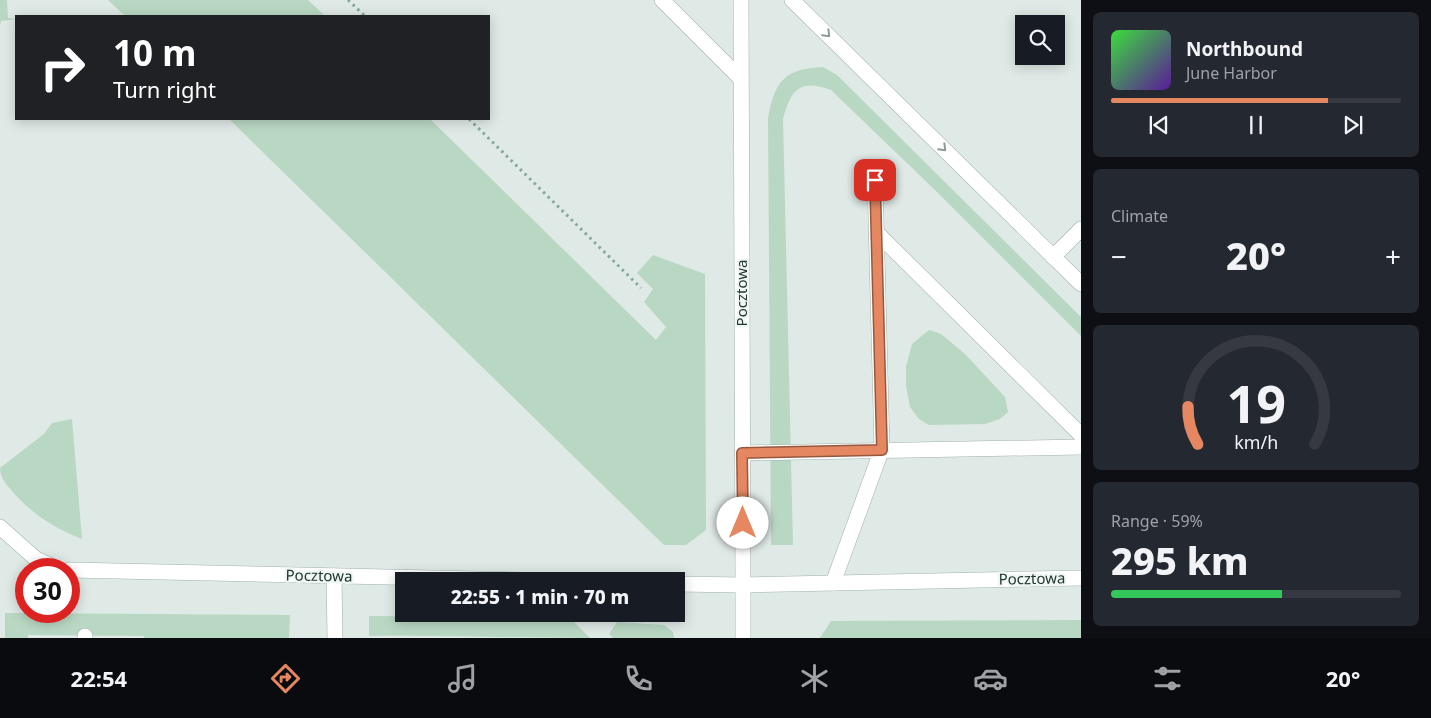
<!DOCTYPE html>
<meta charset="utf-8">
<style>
:root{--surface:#171b24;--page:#242831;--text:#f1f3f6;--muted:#9ea1a6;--line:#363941;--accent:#e58861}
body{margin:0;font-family:"Noto Sans",sans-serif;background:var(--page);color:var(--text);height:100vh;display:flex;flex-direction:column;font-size:19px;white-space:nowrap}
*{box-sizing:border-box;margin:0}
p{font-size:16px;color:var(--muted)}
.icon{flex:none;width:28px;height:28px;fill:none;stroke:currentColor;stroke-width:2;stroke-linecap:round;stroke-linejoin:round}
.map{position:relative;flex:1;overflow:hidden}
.sheet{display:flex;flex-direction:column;gap:12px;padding:12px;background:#0d0f14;width:350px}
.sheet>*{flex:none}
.hud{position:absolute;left:15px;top:15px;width:475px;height:105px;border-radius:0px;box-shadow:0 2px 12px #0003;background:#202124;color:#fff;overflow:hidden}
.buttons{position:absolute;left:1015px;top:15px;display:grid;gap:10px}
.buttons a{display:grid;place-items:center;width:50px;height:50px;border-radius:0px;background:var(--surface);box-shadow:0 2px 12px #0003;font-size:25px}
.speed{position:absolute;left:15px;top:558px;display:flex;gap:10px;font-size:25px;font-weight:700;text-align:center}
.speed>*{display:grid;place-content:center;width:65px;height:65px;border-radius:50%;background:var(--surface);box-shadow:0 2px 12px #0003;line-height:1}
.speed .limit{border:8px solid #d22;background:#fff;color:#111}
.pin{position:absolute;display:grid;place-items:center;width:42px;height:42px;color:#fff;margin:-21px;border-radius:10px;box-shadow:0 2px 8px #0006}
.me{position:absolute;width:55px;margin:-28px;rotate:0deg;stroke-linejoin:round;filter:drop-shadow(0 0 4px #0008)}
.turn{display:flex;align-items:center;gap:18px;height:105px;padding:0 15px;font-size:22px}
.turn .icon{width:65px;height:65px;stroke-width:2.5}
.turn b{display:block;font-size:35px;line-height:42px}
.big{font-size:38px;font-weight:800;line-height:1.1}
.sheet .card{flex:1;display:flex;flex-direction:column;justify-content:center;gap:8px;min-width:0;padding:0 18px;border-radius:8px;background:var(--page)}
.sheet .dial{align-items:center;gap:0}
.dial svg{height:130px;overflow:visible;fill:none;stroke:var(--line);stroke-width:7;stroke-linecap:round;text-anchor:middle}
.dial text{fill:var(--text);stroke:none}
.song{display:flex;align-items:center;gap:15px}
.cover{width:60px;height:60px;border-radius:8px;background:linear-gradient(135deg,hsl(120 70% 55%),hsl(270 70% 35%))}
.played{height:5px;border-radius:2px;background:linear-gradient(90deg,var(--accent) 75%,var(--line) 75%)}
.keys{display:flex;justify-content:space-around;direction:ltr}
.heat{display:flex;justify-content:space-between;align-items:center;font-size:28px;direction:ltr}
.charge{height:8px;border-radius:4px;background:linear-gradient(90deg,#34c759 59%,var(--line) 0)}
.trip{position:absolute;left:395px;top:572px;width:290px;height:50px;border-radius:0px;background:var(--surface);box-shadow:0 2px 12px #0003;font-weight:800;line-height:50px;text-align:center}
.tab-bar{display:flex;height:80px;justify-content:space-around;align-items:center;background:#090b0e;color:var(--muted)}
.tab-bar .icon{width:35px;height:35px}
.tab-bar .active{color:var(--accent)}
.tab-bar b{font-size:22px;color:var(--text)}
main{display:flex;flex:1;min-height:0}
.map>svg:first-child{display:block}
.green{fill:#b9d8c3}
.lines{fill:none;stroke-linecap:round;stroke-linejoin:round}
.lane-casing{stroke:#a3b0ac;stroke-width:16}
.street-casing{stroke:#a3b0ac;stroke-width:16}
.secondary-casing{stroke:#9fb3ad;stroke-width:16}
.path{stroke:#82aa9f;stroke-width:3;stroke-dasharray:2.5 4;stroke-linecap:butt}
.lane{stroke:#fff;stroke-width:15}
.street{stroke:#fff;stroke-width:15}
.secondary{stroke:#fff;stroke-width:15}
.oneway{stroke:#909b98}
.route-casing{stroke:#95583f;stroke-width:12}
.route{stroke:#e58861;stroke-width:9}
.labels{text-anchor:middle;stroke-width:4.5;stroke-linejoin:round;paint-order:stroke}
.street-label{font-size:15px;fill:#223732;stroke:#eff6f3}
</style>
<main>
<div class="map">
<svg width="1081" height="638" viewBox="0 0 1081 638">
<rect width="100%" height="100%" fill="#dfe9e5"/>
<g class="green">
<polygon points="0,0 7,0 8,18 16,19 1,21 0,26"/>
<polygon points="108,0 308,0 325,16 125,16"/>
<path d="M823,67L837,75L1081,317V336L937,192L831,90C799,78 791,90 783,119L793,545H771L768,118C775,81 784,69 823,67Z"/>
<polygon points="229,119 430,119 656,340 666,327 644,302 653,289 637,273 653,255 705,274 706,530 686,545 664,545"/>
<polygon points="929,330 941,334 965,354 1005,397 1008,412 1000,419 985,424 929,425 919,419 910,407 906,386 906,367 912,344"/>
<path d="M72,419L82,539C54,528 32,514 12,491C6,484 0,477 0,468L44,434L52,423Z"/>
<polygon points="5,613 290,615 289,638 144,638 144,636 28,635 28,638 5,638"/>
<path d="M369,616L569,617L590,638C516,638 443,635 369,636Z"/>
<polygon points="1081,620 1081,638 820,638 831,621"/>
<polygon points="617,622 664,625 673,632 674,638 613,638 609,634"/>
</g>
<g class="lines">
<defs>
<g id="lane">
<polyline points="662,0 741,79"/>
<polyline points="877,233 1081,435"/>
<polyline points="1053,257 1081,229"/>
<polyline points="742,453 1081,447"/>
<polyline points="334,576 335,638"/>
<polyline points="833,583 882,449 875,180"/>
<polyline points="85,638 85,636"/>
</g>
<g id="street">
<polyline points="741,0 743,585"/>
<polyline points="792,0 1081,284"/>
</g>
<g id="secondary">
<polyline points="0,527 36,559 58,569"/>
<polyline points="69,570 569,581"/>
<polyline points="676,584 743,585 1081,578"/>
<polyline points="743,585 743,638"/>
</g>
</defs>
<use href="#lane" class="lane-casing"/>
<use href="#street" class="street-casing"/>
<use href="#secondary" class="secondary-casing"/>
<g class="path">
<polyline points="348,0 365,16"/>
<polyline points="469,119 641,288"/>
</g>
<use href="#lane" class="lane"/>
<use href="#street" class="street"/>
<use href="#secondary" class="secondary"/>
</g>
<defs><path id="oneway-chevron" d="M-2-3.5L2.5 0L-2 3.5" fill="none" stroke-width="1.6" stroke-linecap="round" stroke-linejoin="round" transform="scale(1.25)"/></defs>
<g class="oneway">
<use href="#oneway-chevron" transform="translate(827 34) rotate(45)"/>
<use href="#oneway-chevron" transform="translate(943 148) rotate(45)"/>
</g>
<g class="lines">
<defs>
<polyline id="route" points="743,523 742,453 882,450 875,180"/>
</defs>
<use href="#route" class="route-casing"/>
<use href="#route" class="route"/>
</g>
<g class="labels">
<g class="street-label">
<text transform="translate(742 293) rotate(-90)" y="5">Pocztowa</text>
<text transform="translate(319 576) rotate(1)" y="5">Pocztowa</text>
<text transform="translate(1032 579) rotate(-1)" y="5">Pocztowa</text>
</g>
</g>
</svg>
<div class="buttons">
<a><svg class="icon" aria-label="search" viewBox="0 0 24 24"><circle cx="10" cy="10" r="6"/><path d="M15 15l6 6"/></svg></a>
</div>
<div class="speed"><div class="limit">30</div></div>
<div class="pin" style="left:875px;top:180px;background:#d93025"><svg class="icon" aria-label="arrive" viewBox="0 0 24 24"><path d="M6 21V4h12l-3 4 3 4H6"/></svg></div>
<svg class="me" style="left:743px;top:523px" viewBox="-20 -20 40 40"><circle r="19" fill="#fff"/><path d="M0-13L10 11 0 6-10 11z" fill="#e58861"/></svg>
<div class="trip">22:55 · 1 min · 70 m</div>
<div class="hud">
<div class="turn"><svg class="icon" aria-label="right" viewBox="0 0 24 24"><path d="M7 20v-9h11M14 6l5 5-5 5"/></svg><div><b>10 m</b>Turn right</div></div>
</div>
</div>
<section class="sheet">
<div class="card">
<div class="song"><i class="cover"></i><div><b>Northbound</b><p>June Harbor</p></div></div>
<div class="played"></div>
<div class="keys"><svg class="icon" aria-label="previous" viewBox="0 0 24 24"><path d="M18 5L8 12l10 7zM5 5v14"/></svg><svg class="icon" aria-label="pause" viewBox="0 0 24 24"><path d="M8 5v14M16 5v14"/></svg><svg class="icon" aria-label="next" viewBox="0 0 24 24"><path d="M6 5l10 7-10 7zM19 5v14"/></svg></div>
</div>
<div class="card"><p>Climate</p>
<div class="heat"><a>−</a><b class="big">20°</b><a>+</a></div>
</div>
<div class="card dial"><svg viewBox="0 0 100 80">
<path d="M14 69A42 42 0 1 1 86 69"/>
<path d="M14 69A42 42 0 0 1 8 46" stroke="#e58861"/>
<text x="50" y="56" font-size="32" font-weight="700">19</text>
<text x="50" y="72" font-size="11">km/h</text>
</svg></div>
<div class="card"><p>Range · 59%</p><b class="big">295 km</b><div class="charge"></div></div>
</section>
</main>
<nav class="tab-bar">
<b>22:54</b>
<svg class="icon active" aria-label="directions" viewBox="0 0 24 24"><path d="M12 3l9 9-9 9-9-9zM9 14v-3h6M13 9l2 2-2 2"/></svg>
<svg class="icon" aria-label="music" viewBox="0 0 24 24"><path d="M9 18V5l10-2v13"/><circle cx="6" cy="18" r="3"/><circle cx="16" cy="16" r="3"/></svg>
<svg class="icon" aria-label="phone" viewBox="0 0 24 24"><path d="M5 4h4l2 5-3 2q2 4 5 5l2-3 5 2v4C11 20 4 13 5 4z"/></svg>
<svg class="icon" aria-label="climate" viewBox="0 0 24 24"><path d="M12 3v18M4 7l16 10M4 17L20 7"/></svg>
<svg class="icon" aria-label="car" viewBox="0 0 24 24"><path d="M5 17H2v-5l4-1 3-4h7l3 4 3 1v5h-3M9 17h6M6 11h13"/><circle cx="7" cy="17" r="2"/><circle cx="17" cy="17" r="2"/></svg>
<svg class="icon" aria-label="filters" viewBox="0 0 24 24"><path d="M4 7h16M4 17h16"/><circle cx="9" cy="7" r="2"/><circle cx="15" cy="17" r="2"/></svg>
<b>20°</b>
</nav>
